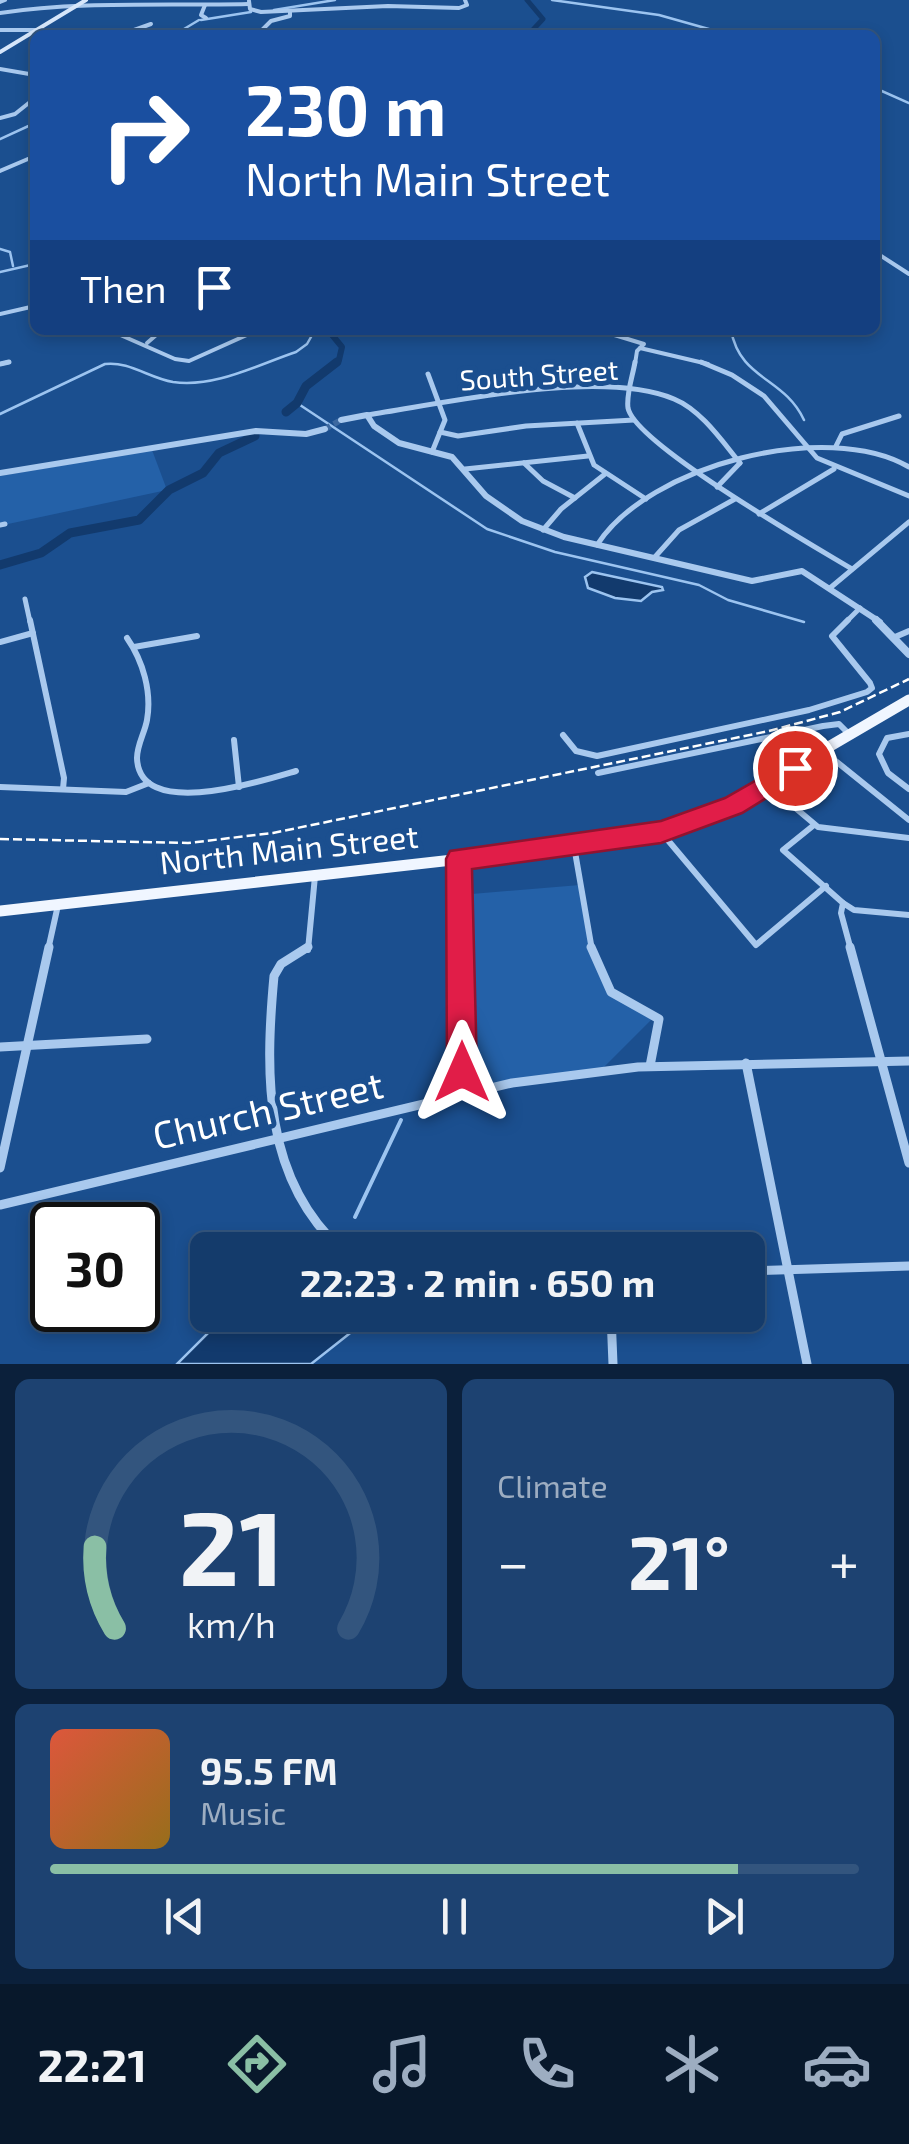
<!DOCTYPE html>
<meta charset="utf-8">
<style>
:root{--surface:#143b6b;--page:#1d4271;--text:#f1f3f6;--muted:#9dadc1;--line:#33557e;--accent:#8abfa5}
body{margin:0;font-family:"Exo 2",sans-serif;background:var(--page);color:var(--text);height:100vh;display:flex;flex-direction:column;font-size:38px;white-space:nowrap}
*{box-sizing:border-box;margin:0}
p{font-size:32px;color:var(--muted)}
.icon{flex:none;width:55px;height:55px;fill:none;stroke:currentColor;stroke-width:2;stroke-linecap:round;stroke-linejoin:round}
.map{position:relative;height:1364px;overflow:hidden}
.drawer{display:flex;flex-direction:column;gap:15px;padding:15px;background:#0b203b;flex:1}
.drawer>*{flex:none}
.top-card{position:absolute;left:30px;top:30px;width:850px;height:305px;border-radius:15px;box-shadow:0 5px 15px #0003,0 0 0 2px var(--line);background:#1a4fa0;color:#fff;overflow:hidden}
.speed{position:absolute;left:30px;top:1202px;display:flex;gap:20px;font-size:50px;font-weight:700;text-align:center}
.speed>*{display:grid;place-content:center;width:130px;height:130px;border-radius:50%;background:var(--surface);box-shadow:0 5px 15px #0003,0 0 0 2px var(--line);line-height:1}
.speed .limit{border:5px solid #111;border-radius:15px;background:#fff;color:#111}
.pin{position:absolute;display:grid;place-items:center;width:85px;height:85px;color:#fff;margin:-42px;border:5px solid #fff;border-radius:50%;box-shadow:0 2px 10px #0007}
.me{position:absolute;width:110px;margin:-55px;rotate:0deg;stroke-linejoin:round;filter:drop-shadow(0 0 8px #0008)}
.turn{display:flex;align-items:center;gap:35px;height:210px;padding:0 50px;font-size:45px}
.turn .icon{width:130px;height:130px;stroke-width:2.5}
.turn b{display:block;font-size:70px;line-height:85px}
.then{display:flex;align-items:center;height:95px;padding:0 50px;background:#0003;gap:20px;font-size:38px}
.big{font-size:75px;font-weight:700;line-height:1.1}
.drawer .tile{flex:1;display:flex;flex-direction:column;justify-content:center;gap:15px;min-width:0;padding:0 35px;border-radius:15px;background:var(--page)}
.drawer .dial{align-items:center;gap:0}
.dial svg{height:260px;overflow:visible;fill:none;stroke:var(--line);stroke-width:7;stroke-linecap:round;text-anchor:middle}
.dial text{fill:var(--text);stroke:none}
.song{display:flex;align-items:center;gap:30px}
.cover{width:120px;height:120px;border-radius:15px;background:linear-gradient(135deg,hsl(10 70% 55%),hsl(40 70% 35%))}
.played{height:10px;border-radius:5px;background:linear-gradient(90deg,var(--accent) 85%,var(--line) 85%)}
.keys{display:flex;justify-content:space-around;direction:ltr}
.heat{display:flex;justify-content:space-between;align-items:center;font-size:55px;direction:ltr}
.drawer .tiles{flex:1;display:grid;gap:15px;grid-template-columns:1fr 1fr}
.tile:last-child{grid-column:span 2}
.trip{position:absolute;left:190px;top:1232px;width:575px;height:100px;border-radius:15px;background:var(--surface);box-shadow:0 5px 15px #0003,0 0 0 2px var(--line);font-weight:700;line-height:100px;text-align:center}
.menu{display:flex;height:160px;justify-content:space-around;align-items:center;background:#08182b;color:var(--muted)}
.menu .icon{width:70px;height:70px}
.menu .active{color:var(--accent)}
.menu b{font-size:45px;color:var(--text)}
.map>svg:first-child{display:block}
.green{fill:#2461a8}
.water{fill:#123a6d;stroke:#9cc4f0;stroke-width:2.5}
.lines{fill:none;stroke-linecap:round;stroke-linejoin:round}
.stream-far1{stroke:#9cc4f0;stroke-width:2.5}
.stream{stroke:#9cc4f0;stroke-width:4}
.river-far2{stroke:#123a6d;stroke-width:5}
.river-far1{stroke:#123a6d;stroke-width:6}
.river{stroke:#123a6d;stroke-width:9}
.tertiary-tunnel{stroke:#3d69a0;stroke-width:6;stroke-dasharray:6 4;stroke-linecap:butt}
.minor-far3{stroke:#a9c9ee;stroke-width:4}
.minor-far2{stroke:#a9c9ee;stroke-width:5}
.minor-far1{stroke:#a9c9ee;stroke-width:6}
.minor{stroke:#a9c9ee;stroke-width:9}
.tertiary-far1{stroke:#a9c9ee;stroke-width:6}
.tertiary{stroke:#a9c9ee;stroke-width:8}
.secondary{stroke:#d6e6fa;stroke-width:4}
.primary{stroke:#f0f6ff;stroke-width:11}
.rail{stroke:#fff;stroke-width:2.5;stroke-dasharray:9 4;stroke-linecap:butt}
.route{fill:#e11d48;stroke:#92132f;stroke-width:2.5}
.labels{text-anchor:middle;stroke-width:10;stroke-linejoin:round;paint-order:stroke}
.far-street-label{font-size:28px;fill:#fff;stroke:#1b4f8f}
.street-label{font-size:32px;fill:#fff;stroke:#1b4f8f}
.near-street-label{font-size:38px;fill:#fff;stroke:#1b4f8f}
</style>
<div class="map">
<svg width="909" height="1364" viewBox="0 0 909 1364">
<rect width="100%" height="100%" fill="#1b4f8f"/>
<g class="green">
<polygon points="152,450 167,490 8,524 0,522 0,476"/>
<polygon points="580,885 593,951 606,987 655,1016 600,1071 466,1092 460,895"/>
</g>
<g class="water">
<polygon points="592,572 662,587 663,590 652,592 641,601 615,598 588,588 585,577"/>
<polygon points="232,1315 373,1315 311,1364 177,1364 220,1321"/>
</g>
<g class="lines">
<g class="stream-far1">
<polyline points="552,0 659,15 730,35"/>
<polyline points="274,10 335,0"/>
<polyline points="201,20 251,12"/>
<polyline points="174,35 199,20"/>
<polyline points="875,88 909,103"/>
<polyline points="0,139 35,123"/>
<polyline points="0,249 10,252 13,266"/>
<polyline points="0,272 35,264"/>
<path d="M731,330C740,380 784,377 804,420"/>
<polyline points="297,403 487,529 555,552 699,585 728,600 804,622"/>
<path d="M0,414L105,364C129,361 149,378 173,382C215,388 257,365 296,352L307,344L315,330"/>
</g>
<polyline class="stream" points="355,1217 401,1120"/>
<polyline class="river-far2" points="527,0 543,19 528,35"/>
<polyline class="river-far1" points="328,330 342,347 339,360 334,364"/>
<g class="river">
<polyline points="286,412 297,403 306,386 337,362"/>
<polyline points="0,565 41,553 70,533 139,520 169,490 203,473 219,453 255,436"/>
</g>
<polyline class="tertiary-tunnel" points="325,429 341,420"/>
<g class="minor-far3">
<polyline points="249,1 250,9 261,12 388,6 459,8 467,5 465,0"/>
<polyline points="0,2 5,0"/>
<polyline points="205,5 201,15 206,18"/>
<path d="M0,13C81,1 165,6 248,4"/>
<polyline points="0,30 94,30 120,35"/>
<polyline points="120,35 151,24"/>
<polyline points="257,35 271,21 290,16 290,11"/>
<polyline points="0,69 35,75"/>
<polyline points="0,118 15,114 35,98"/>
<polyline points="0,171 35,156"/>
<polyline points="875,252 909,274"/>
<polyline points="0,314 35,306"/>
<polyline points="109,330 175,359 189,361 258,330"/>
<polyline points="598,330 644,344 637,351 635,364"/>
<polyline points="508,335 526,330"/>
<polyline points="147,343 162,330"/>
<polyline points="640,348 708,364"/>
<polyline points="0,364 9,362"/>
</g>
<g class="minor-far2">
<path d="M635,362C633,375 626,394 628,408C635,444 814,546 852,569"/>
<polyline points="701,362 732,375 764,396 817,458 909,496"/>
<polyline points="0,364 9,362"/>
<polyline points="428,374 445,420 432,452"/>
<path d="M367,415C447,403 600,368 674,399C701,410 722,441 740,463"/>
<polyline points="577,423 594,465 646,499"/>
<polyline points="440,432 458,436 526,426 634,420"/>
<polyline points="836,446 842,434 899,416"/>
<polyline points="524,463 543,481 575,498"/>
<polyline points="465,469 588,456"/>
<polyline points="717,487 740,463"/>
<polyline points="759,514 834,469"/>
<polyline points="0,525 5,524"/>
<polyline points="543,530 561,509 605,474"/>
<path d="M597,545C648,465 827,419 909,467"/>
<polyline points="654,558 679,530 735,499"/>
<polyline points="830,588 909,522"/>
<polyline points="25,599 30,622"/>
<polyline points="846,622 860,608"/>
</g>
<g class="minor-far1">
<polyline points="30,620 64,778 63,789"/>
<polyline points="895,637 909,631"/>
<path d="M127,638C143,661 152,692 147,720C145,732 137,745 137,758C139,821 262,781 296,771"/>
<polyline points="0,642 33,633"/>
<polyline points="134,647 197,636"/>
<polyline points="909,734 887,738 879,754 888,773 909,789"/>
<polyline points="563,735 576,751 597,756 809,710 867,692 872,688 870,683 832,636 848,620"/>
<polyline points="234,740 239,787"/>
<polyline points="822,750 909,820"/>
<polyline points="598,773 823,726 839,724 848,733"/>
<polyline points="768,785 818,827 909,838"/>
<polyline points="0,787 126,792 149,783"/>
<polyline points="814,825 783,850 843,903 841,913 851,950"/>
<polyline points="661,832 756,945 826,886"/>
<polyline points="574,846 592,950"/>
<polyline points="459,860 462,950"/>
<polyline points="843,903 854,910 909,915"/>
<polyline points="48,950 58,905"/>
<polyline points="308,950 315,876"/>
</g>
<g class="minor">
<path d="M308,947L281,964L274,976C265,1074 263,1179 342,1250"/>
<polyline points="462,947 466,1092"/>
<polyline points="591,947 611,992 659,1019 650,1066"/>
<polyline points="850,947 909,1163"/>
<polyline points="0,1047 147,1039"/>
<polyline points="746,1063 807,1364"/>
<polyline points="0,1168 49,947"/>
<polyline points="0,1205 512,1083 638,1067 909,1061"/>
<polyline points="748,1271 909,1266"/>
<polyline points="611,1315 613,1364"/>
</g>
<g class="tertiary-far1">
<polyline points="341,420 367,415 374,426 399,443 452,457 486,496 522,521 564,537 752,581 802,571 880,622"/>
<polyline points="0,473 256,431 306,434 325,429"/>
</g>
<polyline class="tertiary" points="876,620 909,654"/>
<polyline class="secondary" points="0,52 86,0"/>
<polyline class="primary" points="0,911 595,844 661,832 712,815 909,700"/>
<polyline class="rail" points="0,839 188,843 273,833 769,731 840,712 909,679"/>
</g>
<polygon class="route" points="795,758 804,760 807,768 804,775 742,813 661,843 472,869 477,1072 473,1082 462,1086 452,1082 447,1072 446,859 450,851 661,821 725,798"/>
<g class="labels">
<g class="far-street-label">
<text transform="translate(539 375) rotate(-4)" y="10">South Street</text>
</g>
<g class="street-label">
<text transform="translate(289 850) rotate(-6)" y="11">North Main Street</text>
</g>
<g class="near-street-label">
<text transform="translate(268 1111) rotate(-13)" y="13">Church Street</text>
</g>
</g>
</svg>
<div class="speed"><div class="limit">30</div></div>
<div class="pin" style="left:795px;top:768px;background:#d93025"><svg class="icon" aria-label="arrive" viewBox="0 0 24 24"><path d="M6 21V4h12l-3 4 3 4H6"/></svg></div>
<svg class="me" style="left:462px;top:1072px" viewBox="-20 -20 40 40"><path d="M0-17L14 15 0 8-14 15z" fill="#e11d48" stroke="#fff" stroke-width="4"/></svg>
<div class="trip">22:23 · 2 min · 650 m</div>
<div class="top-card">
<div class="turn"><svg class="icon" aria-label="right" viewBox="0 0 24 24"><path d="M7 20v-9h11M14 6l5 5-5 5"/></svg><div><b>230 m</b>North Main Street</div></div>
<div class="then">Then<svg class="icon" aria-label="arrive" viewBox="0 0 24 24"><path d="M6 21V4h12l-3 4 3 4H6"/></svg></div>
</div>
</div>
<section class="drawer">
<div class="tiles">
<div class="tile dial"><svg viewBox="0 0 100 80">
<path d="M14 69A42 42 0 1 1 86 69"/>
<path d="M14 69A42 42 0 0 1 8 44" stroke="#8abfa5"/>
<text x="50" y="56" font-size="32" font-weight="700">21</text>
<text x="50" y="72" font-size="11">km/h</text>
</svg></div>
<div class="tile"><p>Climate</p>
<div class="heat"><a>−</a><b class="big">21°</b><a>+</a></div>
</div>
<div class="tile">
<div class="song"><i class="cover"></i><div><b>95.5 FM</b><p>Music</p></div></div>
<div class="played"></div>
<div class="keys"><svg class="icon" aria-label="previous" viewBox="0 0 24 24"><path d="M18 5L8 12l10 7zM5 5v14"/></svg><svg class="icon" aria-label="pause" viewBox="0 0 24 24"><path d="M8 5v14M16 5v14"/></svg><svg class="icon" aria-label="next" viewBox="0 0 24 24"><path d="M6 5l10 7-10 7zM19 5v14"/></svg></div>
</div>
</div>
</section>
<nav class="menu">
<b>22:21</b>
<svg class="icon active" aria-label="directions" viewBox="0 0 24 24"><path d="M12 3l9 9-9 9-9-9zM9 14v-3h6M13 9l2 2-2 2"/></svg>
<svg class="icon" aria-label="music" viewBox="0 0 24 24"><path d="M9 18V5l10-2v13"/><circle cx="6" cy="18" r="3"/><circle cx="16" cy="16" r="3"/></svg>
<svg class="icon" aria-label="phone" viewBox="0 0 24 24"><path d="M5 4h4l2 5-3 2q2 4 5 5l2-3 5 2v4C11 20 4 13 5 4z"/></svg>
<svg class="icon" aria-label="climate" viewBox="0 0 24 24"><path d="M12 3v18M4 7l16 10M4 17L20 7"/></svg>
<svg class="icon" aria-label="car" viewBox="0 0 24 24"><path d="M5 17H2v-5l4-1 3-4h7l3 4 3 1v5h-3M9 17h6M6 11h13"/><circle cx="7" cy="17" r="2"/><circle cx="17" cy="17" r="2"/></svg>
</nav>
